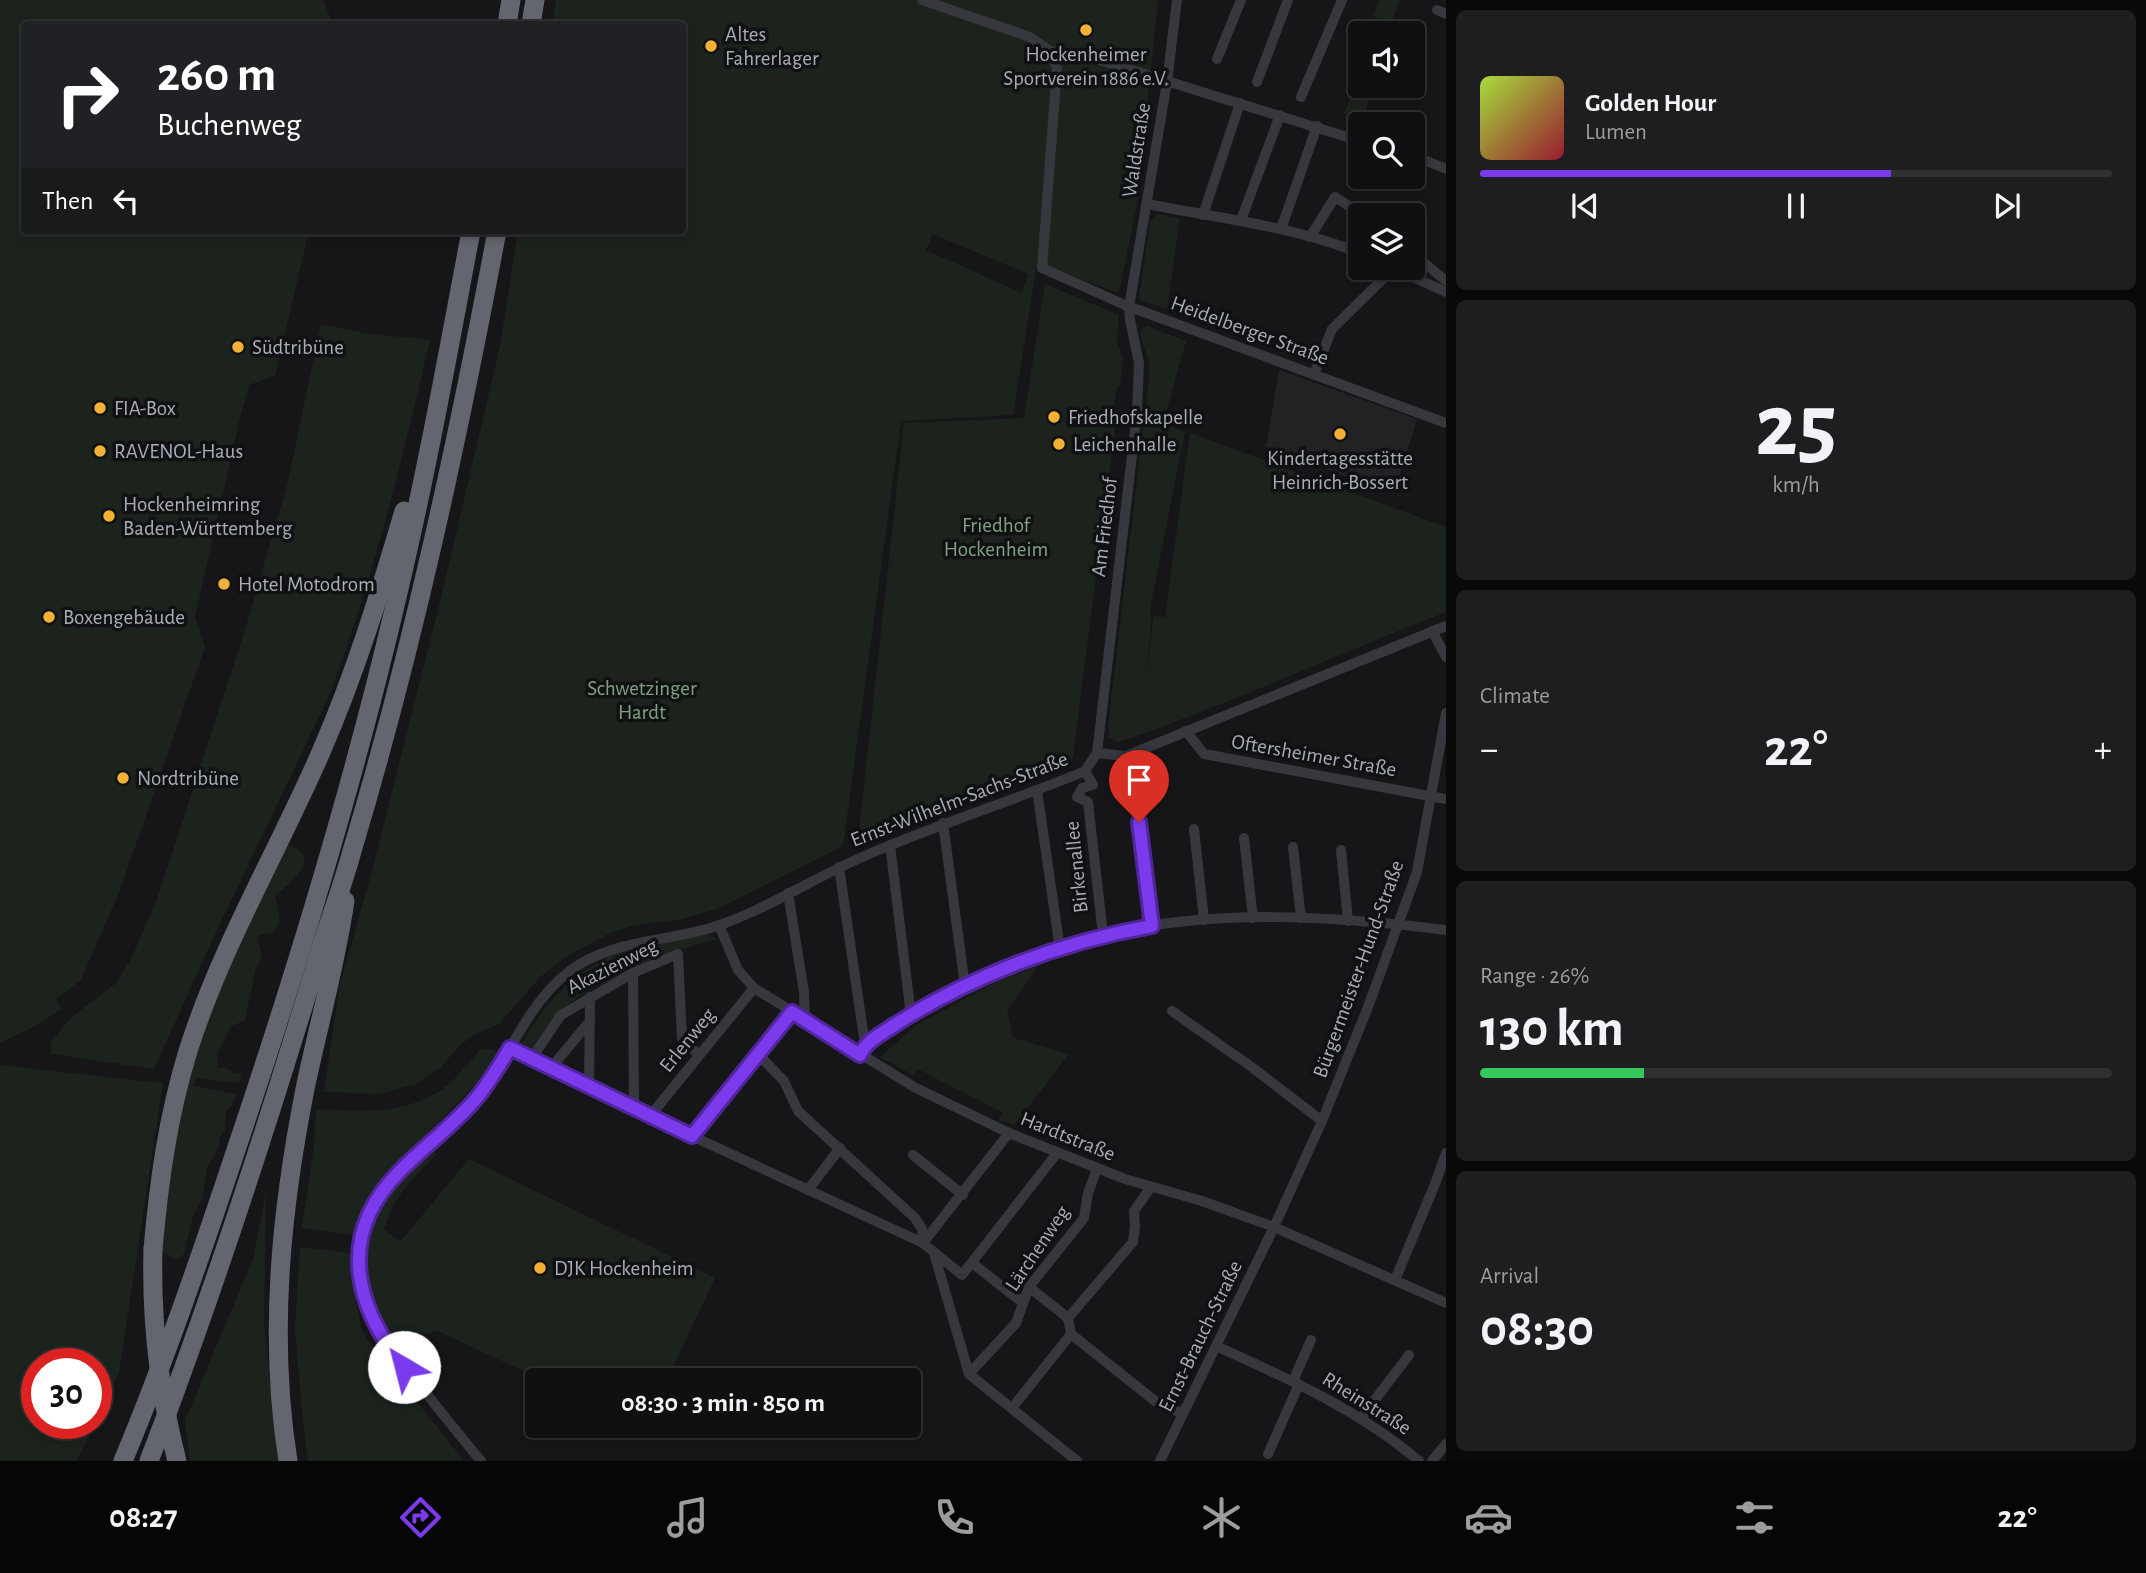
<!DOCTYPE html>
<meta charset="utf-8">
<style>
:root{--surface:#101012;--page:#1e1e20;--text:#f1f3f6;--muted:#9c9d9f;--line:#303032;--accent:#7c3aed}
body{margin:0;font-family:"Alegreya Sans",sans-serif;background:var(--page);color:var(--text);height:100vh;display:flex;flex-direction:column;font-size:26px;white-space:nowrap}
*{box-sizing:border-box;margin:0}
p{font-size:23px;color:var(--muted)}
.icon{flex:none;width:38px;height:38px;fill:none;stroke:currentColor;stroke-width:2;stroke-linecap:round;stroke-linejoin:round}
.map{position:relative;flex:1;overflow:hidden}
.side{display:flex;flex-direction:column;gap:10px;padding:10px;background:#09090a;width:700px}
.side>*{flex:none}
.top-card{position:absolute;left:21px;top:21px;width:665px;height:214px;border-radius:7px;box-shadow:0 4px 10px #0003,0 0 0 2px var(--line);background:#202124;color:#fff;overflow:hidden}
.fabs{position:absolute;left:1348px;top:21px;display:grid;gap:14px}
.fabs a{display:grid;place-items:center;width:77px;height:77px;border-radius:7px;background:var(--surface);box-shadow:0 4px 10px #0003,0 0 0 2px var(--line);font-size:35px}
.speed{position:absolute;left:21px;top:1348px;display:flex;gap:14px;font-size:35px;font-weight:700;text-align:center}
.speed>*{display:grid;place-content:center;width:91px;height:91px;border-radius:50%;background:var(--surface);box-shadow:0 4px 10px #0003,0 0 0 2px var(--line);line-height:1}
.speed .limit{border:10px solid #d22;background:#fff;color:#111}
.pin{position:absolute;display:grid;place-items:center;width:60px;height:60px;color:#fff;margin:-72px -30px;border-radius:50% 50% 50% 0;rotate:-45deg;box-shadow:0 0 7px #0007}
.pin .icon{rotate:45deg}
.me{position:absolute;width:77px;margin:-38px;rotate:323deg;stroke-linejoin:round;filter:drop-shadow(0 0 5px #0008)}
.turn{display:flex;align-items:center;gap:24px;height:147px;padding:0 21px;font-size:32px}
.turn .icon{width:91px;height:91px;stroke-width:2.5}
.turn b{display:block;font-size:49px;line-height:60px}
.then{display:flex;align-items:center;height:66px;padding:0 21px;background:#0003;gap:14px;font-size:26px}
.big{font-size:52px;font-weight:600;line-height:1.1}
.side .widget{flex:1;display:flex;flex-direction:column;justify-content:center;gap:10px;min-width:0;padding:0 24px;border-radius:10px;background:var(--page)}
.side .dial{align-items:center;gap:0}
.dial b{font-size:91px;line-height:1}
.song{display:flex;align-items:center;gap:21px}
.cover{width:84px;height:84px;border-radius:10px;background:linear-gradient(135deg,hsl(80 70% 55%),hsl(350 70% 35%))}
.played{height:7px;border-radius:4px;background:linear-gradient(90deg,var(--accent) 65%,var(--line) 65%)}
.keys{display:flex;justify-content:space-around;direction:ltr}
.heat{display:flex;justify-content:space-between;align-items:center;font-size:38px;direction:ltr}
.charge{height:10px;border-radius:5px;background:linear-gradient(90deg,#34c759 26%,var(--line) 0)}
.trip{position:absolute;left:525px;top:1368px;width:396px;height:70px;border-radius:7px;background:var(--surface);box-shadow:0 4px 10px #0003,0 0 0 2px var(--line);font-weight:600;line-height:70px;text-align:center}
.menu{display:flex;height:112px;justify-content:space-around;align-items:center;background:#060607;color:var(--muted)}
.menu .icon{width:49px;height:49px}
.menu .active{color:var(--accent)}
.menu b{font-size:32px;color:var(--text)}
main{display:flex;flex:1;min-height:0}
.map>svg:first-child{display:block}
.built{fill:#222225}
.green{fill:#1c231d;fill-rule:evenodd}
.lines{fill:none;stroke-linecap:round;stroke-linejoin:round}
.street{stroke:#37383d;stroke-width:10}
.highway{stroke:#63666e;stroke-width:19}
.highway-bridge{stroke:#63666e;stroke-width:19}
.route-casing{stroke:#51269a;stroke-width:18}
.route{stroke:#7c3aed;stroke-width:12}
.poi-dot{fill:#f2b134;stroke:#111113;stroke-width:2.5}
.labels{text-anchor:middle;stroke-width:7;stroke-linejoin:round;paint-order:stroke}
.poi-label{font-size:21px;fill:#a8adb8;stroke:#111113;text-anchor:start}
.street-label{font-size:21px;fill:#a8adb8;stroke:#111113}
.park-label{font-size:21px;fill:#7fa381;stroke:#111113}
</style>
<main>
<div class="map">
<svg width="1446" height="1461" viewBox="0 0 1446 1461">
<rect width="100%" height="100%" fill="#161618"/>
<polygon class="built" points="1279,370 1417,419 1394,494 1266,447"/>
<g class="green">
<polygon points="0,0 323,0 333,24 24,24 24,231 309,231 275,376 249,385 241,414 195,617 205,647 120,890 81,980 56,999 62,1009 33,1027 0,1043"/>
<path d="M556,0H1158L1137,204L1119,293L1037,263L1013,415L901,421L843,846L717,909L677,920L636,925L610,933L567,956L540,977L499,1024L475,1034L459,1046L441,1067L416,1084L378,1094L324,1092L339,988L373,867L439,606L500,346L518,231H682V24H552ZM933,234L1028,274L1022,293L926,250Z"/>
<polygon points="1379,0 1400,0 1387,33 1376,33 1381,20 1373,16"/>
<polygon points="1360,75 1360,86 1370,86 1364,124 1360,124 1360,135 1346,131 1352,114 1344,113"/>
<polygon points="1158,214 1180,218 1167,309 1139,300 1150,221"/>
<polygon points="1045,284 1119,315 1117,340 1123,360 1120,385 1117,387 1112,416 1116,420 1073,757 1065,766 858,839 904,423 1024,418"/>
<path d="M321,324L364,333L430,340C402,461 373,580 329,696L210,945L154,1069L51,1054V1041L72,1017L115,984L132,957L157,899L243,636L287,486Z"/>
<path d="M1147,326L1186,341L1163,424L1185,432L1150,609L1151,620L1146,687L1153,616L1165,617L1190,433L1446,527V612C1336,654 1229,705 1118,742L1109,737L1108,727L1149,378V362L1140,335L1141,330Z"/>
<path d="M288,845C292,847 296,848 299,850C318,865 282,888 275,897C279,910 283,923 272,933L259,935L258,939L262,959L256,968L245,1020L232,1026L228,1030L226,1038L218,1052L217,1069L225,1067L234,1073H242L239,1083L196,1078L194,1086L236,1094L232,1105L226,1111L225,1130L220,1137L218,1149L207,1167L202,1200L193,1216L184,1254L176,1260L163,1252V1234C167,1195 172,1155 179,1117C199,1021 246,932 288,845Z"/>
<path d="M709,934L717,939L664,954L584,993L558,1012L533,1049L522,1043C545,1003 578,966 624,951C651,943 681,940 709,934Z"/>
<polygon points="1038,966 1007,1011 1013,1038 1069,1054 1014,1125 999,1120 1002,1112 918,1069 913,1075 880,1057 916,1025 993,984"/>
<path d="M481,1048L497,1051L477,1083L372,1189L354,1235L302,1228L314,1146L316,1109C361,1112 410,1115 448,1085C460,1075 471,1060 481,1048Z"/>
<polygon points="0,1065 163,1083 119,1372 96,1421 96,1363 37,1363 37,1423 95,1423 77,1461 0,1461"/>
<path d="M432,1152L437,1154C414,1177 393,1197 384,1229L400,1242L469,1159L715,1278L666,1381H545L438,1331L397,1340L402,1348L397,1349C368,1309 353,1253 381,1208C395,1186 413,1169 432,1152Z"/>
<polygon points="266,1192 264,1323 278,1461 190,1461 185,1421 253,1259"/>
<polygon points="300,1247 350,1253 354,1295 363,1334 464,1461 308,1461 302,1412 295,1329"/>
</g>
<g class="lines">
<g class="street">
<polyline points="922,0 1030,37 1050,51 1080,54 1360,141"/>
<polyline points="1437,10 1446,14"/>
<polyline points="1050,51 1057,68 1042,268 1125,305 1446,423"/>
<polyline points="1217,59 1241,0"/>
<polyline points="1257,82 1288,0"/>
<polyline points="1301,97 1342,0"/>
<polyline points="1412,155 1446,169"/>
<path d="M1147,204C1219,218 1291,226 1360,253"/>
<polyline points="1203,215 1240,103"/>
<polyline points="1241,220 1280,115"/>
<polyline points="1281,229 1317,126"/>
<polyline points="1310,237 1335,197 1363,215"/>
<polyline points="1412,253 1446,281"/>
<polyline points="1393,268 1446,292"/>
<polyline points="1314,374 1332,329 1394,268"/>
<polyline points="1432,631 1446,657"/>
<polyline points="1186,731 1204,754 1446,799"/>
<polyline points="1097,753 1126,756 1446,626"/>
<polyline points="1085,771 1093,785 1082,788 1077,797 1088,802 1103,935"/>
<polyline points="1037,790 1060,949"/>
<polyline points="1139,822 1152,926"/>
<polyline points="943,823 965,986"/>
<polyline points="1194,829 1204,920"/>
<polyline points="1244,838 1253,918"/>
<polyline points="890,845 911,1015"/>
<polyline points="1293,847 1301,918"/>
<polyline points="1341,850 1348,921"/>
<polyline points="839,867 865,1045"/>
<polyline points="788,893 804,992 805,1020"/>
<polyline points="719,925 738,970 754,988 914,1087 1009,1133 1125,1179 1202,1201 1274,1227 1446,1303"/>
<polyline points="633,973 634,1108"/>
<polyline points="1172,1011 1253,1068 1322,1121"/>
<polyline points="510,1048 692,1136 923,1243 962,1275 1057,1153"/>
<polyline points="757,1053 784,1081 798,1111 915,1218 922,1229 923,1243"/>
<path d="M860,1055C871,1033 914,1013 937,1001C989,973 1046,949 1104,935C1215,908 1334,916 1446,930"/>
<polyline points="532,1058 561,1015 633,973 678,954 682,1039 699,1055"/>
<polyline points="551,1068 590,1021"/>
<polyline points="589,1087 590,997"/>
<polyline points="651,1115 754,988"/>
<polyline points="692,1136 792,1012"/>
<polyline points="913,1155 963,1195"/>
<polyline points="808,1190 840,1148"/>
<polyline points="923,1243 1009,1133"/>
<polyline points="934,1253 969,1374"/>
<polyline points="972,1263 1022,1302"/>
<polyline points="1395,1280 1435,1184 1446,1153"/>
<polyline points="1029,1287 1068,1318"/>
<polyline points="1071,1334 1155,1401 1183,1414"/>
<path d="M1216,1346C1289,1379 1357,1409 1419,1461"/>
<polyline points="969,1374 1016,1323 1029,1287 1084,1218 1088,1193 1097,1169"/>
<polyline points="969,1374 1077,1461"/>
<polyline points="1293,1381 1311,1340"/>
<polyline points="1012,1408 1071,1334 1068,1318 1133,1242 1135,1226 1134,1211 1151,1187"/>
<polyline points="1361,1418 1409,1355"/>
<polyline points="1268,1454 1299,1384"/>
<path d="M481,1461C462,1438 444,1416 426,1393C400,1363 369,1331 362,1291C356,1262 360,1232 374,1206C397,1163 443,1137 474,1101C512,1057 528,996 580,964C624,938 674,941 720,925C771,907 817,876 867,855C938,824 1013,801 1085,771L1097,753L1137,413L1139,363L1130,320L1129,307L1167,82L1177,0"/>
<polyline points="1160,1461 1274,1227 1322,1121 1368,1007 1417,872 1446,713"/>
<polyline points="1432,1461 1446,1444"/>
</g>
<g class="highway">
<polyline points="507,24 511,0"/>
<polyline points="531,24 535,0"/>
<path d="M153,1249C159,1181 168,1116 188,1051C221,947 278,851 321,752C355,674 380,593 404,511"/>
<path d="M123,1461C166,1358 202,1252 237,1147C298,966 354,782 397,597C426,476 448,353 471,231"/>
<path d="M149,1461C212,1297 266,1130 317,961C328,924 342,888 352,851C413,648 458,439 497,231"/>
<path d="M288,1461C268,1335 281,1209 306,1084C319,1023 336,963 345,901"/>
</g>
<path class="highway-bridge" d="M153,1249C151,1321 159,1391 177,1461"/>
</g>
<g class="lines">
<defs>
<path id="route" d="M404,1367C353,1304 337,1234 400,1171C424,1147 452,1126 474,1101C488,1085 499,1066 510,1048L692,1136L792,1012L860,1055C867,1040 883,1033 896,1024C973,975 1062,942 1152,926L1139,822"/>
</defs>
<use href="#route" class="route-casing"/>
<use href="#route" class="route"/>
</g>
<g class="poi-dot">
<circle cx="1086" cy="30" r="7"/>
<circle cx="711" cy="46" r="7"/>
<circle cx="238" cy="347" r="7"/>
<circle cx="100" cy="408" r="7"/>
<circle cx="1054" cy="417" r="7"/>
<circle cx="1340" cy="434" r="7"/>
<circle cx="1059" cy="444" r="7"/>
<circle cx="100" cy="451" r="7"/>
<circle cx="109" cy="516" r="7"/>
<circle cx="224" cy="584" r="7"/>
<circle cx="49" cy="617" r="7"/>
<circle cx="123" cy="778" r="7"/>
<circle cx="540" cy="1268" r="7"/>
</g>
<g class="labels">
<g class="poi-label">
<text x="725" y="41">Altes<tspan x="725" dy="24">Fahrerlager</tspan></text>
<text x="1086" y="61" text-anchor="middle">Hockenheimer<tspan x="1086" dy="24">Sportverein 1886 e.V.</tspan></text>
<text x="252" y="354">Südtribüne</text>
<text x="114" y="415">FIA-Box</text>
<text x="1068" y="424">Friedhofskapelle</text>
<text x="1073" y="451">Leichenhalle</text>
<text x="114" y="458">RAVENOL-Haus</text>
<text x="1340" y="465" text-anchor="middle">Kindertagesstätte<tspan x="1340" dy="24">Heinrich-Bossert</tspan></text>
<text x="123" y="511">Hockenheimring<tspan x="123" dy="24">Baden-Württemberg</tspan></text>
<text x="238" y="591">Hotel Motodrom</text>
<text x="63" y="624">Boxengebäude</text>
<text x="137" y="785">Nordtribüne</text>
<text x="554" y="1275">DJK Hockenheim</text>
</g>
<g class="street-label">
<text transform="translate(1136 150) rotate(-81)" y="7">Waldstraße</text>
<text transform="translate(1250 330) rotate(20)" y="7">Heidelberger Straße</text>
<text transform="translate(1104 527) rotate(-83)" y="7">Am Friedhof</text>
<text transform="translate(1314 755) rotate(10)" y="7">Oftersheimer Straße</text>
<text transform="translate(959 799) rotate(-21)" y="7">Ernst-Wilhelm-Sachs-Straße</text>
<text transform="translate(1076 867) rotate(-96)" y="7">Birkenallee</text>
<text transform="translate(612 966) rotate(-27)" y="7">Akazienweg</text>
<text transform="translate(1358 969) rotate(-70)" y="7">Bürgermeister-Hund-Straße</text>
<text transform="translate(687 1040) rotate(-51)" y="7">Erlenweg</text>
<text transform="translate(1068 1136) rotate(22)" y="7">Hardtstraße</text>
<text transform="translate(1037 1248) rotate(-56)" y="7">Lärchenweg</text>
<text transform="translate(1200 1336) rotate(-64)" y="7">Ernst-Brauch-Straße</text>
<text transform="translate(1367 1403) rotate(32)" y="7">Rheinstraße</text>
</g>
<g class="park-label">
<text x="996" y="532">Friedhof<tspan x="996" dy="24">Hockenheim</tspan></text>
<text x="642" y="695">Schwetzinger<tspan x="642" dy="24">Hardt</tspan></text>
</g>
</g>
</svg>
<div class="fabs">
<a><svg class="icon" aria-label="sound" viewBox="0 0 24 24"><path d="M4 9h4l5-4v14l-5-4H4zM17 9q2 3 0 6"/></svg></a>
<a><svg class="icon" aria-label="search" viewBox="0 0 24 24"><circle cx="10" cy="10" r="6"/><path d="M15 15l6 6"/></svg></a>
<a><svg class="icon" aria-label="layers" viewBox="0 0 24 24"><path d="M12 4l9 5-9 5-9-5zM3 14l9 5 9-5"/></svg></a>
</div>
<div class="speed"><div class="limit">30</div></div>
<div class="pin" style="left:1139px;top:822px;background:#d93025"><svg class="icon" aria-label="arrive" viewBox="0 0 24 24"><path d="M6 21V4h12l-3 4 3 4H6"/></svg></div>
<svg class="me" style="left:404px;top:1367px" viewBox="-20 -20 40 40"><circle r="19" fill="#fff"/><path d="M0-13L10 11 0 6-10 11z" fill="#7c3aed"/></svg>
<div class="trip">08:30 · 3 min · 850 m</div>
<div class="top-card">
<div class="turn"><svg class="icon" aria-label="right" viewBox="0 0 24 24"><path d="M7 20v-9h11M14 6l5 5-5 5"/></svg><div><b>260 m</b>Buchenweg</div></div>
<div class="then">Then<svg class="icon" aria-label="left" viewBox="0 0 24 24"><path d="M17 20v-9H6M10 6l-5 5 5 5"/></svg></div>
</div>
</div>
<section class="side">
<div class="widget">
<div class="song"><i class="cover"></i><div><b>Golden Hour</b><p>Lumen</p></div></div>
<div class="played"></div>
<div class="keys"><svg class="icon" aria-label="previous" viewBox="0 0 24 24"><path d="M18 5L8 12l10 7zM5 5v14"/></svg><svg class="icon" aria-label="pause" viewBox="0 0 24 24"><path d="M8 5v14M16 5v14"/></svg><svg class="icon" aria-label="next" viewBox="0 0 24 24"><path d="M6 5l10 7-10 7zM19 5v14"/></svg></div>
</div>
<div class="widget dial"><b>25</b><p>km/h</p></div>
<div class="widget"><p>Climate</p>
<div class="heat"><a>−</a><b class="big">22°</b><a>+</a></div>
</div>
<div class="widget"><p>Range · 26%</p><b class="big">130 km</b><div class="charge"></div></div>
<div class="widget"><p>Arrival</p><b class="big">08:30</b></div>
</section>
</main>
<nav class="menu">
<b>08:27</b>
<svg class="icon active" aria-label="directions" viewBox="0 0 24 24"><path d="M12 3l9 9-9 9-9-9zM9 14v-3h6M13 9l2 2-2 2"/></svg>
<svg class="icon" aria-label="music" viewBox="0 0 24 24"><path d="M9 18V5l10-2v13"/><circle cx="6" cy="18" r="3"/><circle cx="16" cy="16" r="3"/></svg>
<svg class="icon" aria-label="phone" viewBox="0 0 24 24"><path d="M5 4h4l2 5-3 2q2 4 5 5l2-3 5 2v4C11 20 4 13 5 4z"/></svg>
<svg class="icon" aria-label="climate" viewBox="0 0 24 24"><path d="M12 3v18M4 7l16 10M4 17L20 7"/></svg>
<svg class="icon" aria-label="car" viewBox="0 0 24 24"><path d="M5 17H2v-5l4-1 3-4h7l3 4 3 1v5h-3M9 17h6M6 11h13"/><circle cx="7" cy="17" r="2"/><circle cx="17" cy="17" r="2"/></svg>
<svg class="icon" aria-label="filters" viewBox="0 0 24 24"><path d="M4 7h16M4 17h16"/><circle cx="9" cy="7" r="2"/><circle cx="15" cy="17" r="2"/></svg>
<b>22°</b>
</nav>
